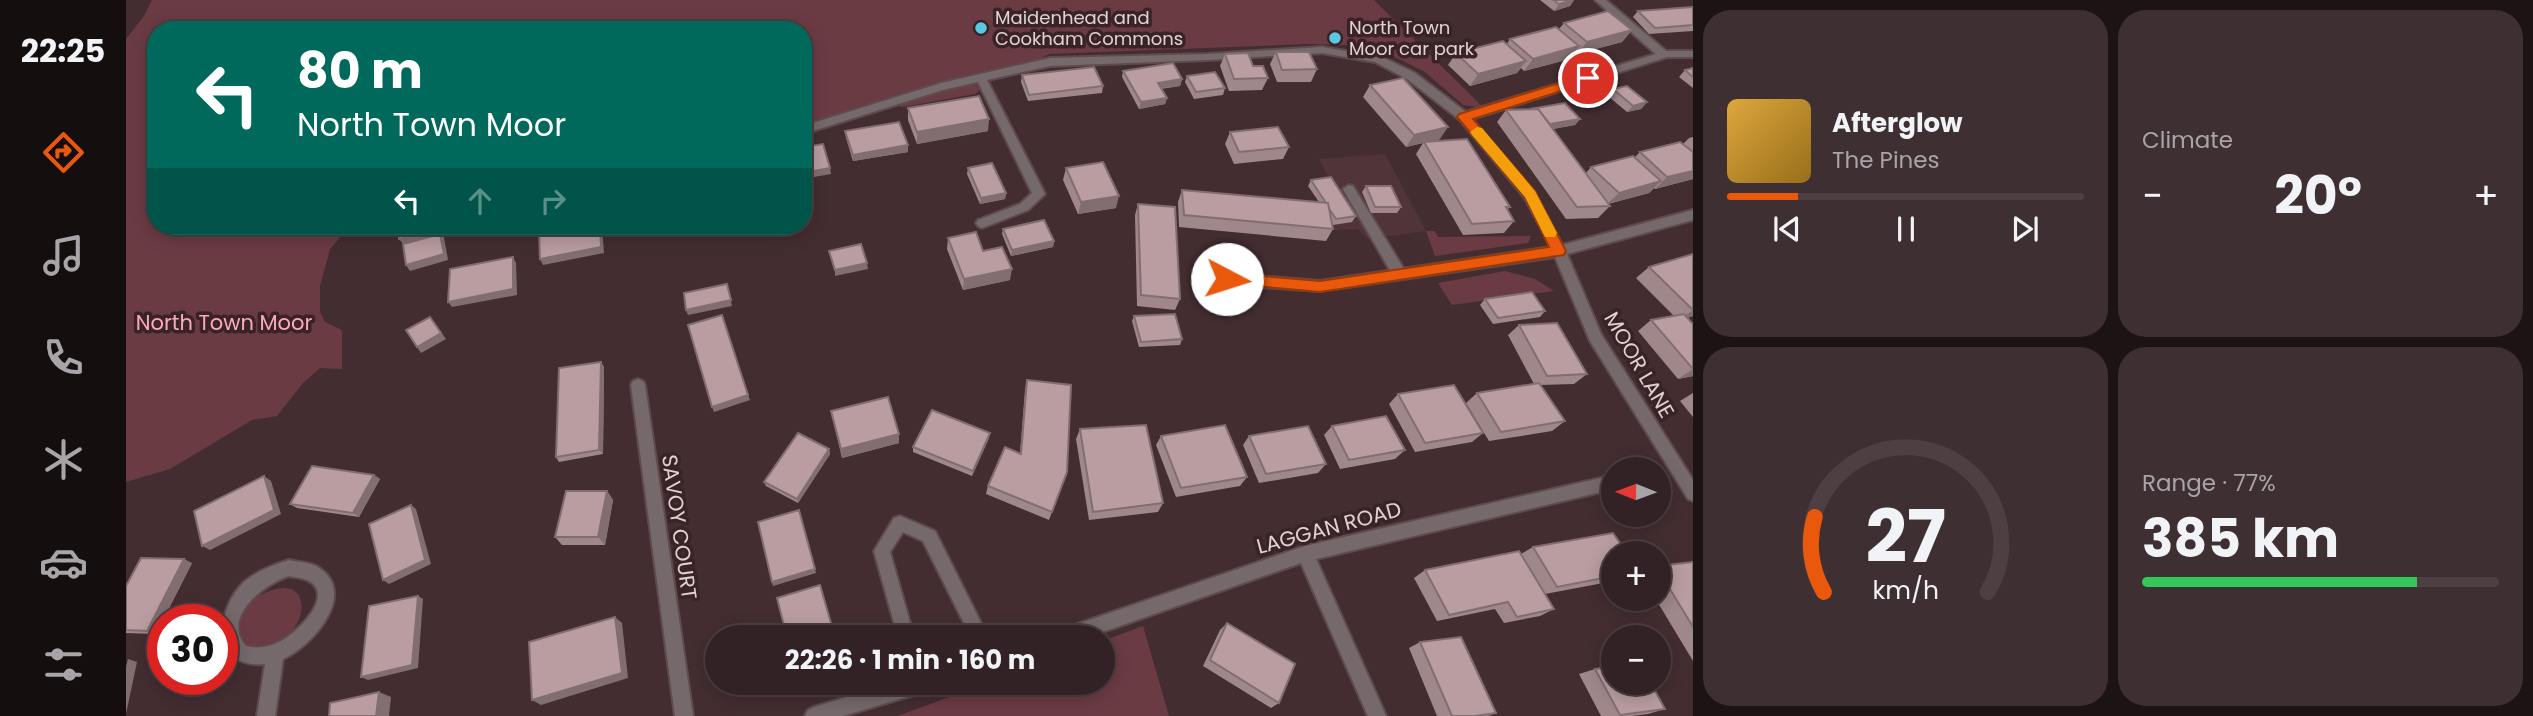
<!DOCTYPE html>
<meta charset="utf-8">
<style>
:root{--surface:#322225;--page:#3d2f32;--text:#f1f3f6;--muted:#a8a4a7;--line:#4d3f42;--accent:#ea580c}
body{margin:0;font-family:Poppins,sans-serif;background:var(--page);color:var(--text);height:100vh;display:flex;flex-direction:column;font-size:26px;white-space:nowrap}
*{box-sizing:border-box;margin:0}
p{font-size:23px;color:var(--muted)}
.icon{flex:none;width:38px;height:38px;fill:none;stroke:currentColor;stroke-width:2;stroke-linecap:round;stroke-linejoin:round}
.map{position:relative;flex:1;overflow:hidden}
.panel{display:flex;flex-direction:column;gap:10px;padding:10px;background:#1c1314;width:840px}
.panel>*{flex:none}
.hud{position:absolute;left:21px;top:21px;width:665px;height:214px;border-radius:28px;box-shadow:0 4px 18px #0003,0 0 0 2px var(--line);background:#00695c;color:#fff;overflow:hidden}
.needle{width:46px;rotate:271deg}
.tools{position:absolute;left:1475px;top:457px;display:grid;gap:14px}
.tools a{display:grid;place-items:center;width:70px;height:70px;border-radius:50%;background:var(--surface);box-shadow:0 4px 18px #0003,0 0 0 2px var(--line);font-size:35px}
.speed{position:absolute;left:21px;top:604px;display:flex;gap:14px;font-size:35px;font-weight:700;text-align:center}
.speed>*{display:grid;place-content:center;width:91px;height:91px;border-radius:50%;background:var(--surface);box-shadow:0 4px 18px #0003,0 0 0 2px var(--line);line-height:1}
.speed .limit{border:10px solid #d22;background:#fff;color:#111}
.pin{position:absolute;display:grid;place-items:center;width:60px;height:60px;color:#fff;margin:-30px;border:4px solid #fff;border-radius:50%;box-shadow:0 2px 7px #0007}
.me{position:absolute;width:77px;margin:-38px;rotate:95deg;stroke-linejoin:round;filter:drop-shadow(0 0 5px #0008)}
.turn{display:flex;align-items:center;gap:24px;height:147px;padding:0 35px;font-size:32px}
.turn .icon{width:91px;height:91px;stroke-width:2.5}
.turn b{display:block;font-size:49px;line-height:60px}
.lanes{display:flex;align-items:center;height:66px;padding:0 35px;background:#0003;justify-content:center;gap:35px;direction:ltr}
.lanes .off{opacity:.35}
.big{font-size:52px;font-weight:700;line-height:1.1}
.panel .card{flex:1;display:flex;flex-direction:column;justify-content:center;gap:10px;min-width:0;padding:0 24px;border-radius:28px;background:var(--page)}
.panel .dial{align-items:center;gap:0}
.dial svg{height:182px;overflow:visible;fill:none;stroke:var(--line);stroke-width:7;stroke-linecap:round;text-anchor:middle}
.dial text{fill:var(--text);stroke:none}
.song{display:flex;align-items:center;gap:21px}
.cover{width:84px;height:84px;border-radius:10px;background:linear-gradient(135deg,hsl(40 70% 55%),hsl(40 70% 35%))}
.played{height:7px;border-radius:4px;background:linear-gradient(90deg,var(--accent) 20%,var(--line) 20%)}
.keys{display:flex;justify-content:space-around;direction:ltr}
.heat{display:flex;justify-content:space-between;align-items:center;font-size:38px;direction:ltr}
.charge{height:10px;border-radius:5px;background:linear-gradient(90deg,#34c759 77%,var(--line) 0)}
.panel .tiles{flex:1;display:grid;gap:10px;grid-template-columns:repeat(2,1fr)}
.trip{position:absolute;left:579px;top:625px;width:410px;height:70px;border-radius:35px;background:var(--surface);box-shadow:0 4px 18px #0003,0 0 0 2px var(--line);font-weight:700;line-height:70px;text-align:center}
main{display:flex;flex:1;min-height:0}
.menu{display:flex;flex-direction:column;width:126px;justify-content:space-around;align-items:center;background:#140e0f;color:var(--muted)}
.menu .icon{width:49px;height:49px}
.menu .active{color:var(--accent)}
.menu b{font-size:32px;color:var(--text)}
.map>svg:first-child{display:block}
.built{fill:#513439}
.green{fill:#6b3b44}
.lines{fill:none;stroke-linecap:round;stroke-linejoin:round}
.lane-casing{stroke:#5f4b4e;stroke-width:4}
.street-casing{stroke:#5f4b4e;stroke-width:4}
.lane{fill:#75696b;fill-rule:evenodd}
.street{fill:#75696b;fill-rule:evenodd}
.wall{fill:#9f878a}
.shaded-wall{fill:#826e71}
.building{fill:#b99da1;stroke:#826e71;stroke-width:2}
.route{fill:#ea580c;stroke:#983908;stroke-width:2}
.slow{fill:#f59e0b}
.poi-dot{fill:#5ac8e5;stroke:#392327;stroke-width:2.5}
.labels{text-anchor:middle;stroke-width:7;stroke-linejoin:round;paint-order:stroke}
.far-poi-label{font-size:18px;fill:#e0d1d3;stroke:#392327;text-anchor:start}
.park-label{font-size:21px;fill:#fca9b7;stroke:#392327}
.street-label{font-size:21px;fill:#e0d1d3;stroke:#392327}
</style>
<main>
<nav class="menu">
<b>22:25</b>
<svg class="icon active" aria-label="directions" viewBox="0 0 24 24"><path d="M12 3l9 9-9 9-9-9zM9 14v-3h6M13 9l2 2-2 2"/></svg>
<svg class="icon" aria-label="music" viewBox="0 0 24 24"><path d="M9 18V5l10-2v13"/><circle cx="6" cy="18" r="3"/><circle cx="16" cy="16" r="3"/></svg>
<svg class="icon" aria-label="phone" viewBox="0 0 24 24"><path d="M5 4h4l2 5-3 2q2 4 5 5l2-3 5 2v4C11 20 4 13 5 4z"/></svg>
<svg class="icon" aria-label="climate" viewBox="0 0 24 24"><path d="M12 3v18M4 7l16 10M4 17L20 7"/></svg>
<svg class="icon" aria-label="car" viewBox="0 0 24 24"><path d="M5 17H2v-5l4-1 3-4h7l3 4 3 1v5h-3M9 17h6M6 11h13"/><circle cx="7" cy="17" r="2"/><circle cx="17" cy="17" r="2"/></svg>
<svg class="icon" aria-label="filters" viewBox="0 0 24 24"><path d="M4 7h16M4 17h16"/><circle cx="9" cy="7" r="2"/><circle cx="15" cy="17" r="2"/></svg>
</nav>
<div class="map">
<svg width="1567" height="716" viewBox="0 0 1567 716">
<rect width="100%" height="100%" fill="#432d31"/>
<polygon class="built" points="1259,154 1300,231 1242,239 1232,229 1209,230 1182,181 1203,178 1193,159"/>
<g class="green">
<polygon points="26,0 1248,0 1358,108 1337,105 1299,72 1265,55 1222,45 1182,44 923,54 907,62 892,65 868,78 849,94 777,107 758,103 677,126 677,30 30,30 30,226 224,226 204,249 194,286 194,312 199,322 216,330 216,369 194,368 177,383 151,416 126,420 44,469 0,482 0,39 18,16"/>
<polygon points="1300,231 1309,231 1312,237 1405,236 1402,243 1309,256"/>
<polygon points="1379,271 1409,279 1428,291 1326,305 1312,283"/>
<path d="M157,588L166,589L173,595C190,639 112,667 112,633C112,624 112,619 117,612C126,597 140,590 157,588Z"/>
<polygon points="1017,626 1043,716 771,716 863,683 976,682 977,641"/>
</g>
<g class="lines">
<defs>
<g id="lane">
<polygon points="1469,0 1480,0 1540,51 1567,51 1567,57 1533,57"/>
<polygon points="1223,185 1227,186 1279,271 1281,275 1279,279 1269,279 1217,189"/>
</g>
<g id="street">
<polygon points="1196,47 1256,57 1289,73 1340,112 1533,53 1541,53 1541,57 1346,119 1408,192 1436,245 1567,210 1567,220 1441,254 1475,334 1567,480 1567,501 1562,499 1464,341 1429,257 1194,291 1108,285 1105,306 1095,306 1093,302 1095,279 1091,259 1097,254 1103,259 1107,274 1194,281 1425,247 1399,198 1334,120 1281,79 1249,62 1196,53 1082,60 924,66 861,80 919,194 902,210 856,228 852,226 850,223 852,220 894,204 906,193 852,82 817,90 677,134 677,126 815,83 924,58 1082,54"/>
<polygon points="512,379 517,381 519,385 567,716 549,716 505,385 507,381"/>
<polygon points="1488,475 1488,489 1190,559 1260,716 1242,716 1175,563 962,637 929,637 931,631 937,629 1179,546"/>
<polygon points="774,516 809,531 862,637 845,637 797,541 777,532 764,552 788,637 772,637 748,551 768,518"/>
<path d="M163,560C171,562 182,562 190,566C234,591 188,645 157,659L149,716H131L139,664C85,669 89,610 118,582C131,571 147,565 163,560ZM163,576C172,578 183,578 189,586C202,604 168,635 153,642C143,647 131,649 120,646C95,617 138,584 163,576Z"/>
<polygon points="770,682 810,682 807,688 801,691 717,716 679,716 682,710 688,707"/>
</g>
</defs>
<use href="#lane" class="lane-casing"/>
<use href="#street" class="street-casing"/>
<use href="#lane" class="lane"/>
<use href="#street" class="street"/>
</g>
<g class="wall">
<polygon points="1414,0 1448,0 1444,6 1428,11"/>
<polygon points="1567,7 1567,31 1523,34 1507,17 1512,11"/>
<polygon points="1438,23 1506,30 1496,42 1451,54 1449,52 1444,59 1398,71 1395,68 1391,73 1344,86 1322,65 1330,53 1381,44 1384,39 1433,29"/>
<polygon points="1150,52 1191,69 1185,82 1151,82 1144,64"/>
<polygon points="1099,54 1127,66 1142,78 1136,90 1103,91 1094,66"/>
<polygon points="1567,68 1567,88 1553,77 1559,70"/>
<polygon points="997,71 1056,79 1054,86 1035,89 1041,98 1039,104 1013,109 996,77"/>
<polygon points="896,75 977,86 976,93 902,101 895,82"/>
<polygon points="1061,76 1099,88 1097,95 1068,99 1059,82"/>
<polygon points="1244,85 1314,139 1304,142 1384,207 1381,210 1388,221 1378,233 1337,235 1290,154 1297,143 1280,147 1237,97"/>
<polygon points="1487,89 1521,102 1515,109 1501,112 1482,96"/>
<polygon points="782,108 862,131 791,144 782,120"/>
<polygon points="1380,110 1454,119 1449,125 1427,129 1460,173 1465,167 1509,157 1514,152 1557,144 1563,138 1567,137 1567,179 1529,189 1528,188 1523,193 1482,204 1484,206 1472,218 1440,219 1371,122"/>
<polygon points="719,131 782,145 782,152 727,161 720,138"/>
<polygon points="1104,132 1163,147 1157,159 1108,164 1099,144"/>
<polygon points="842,168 880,193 879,199 854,204 841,174"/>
<polygon points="940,168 990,208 952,214 937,180"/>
<polygon points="1185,180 1230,216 1226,222 1207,225 1205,223 1207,229 1200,241 1053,227 1052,202 1056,190 1193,202 1182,186"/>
<polygon points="1240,186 1275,207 1271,213 1245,213 1236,192"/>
<polygon points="1012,204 1054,299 1049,310 1011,306 1009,215"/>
<polygon points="877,229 928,241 927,247 885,256 876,234"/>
<polygon points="822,238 857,251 884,280 837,290 821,249"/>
<polygon points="1567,254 1567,316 1561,318 1567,324 1567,376 1552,379 1512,331 1525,320 1548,316 1510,278 1523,267"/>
<polygon points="1359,299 1419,311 1414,317 1367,324 1354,305"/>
<polygon points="1008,316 1056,339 1054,345 1013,347 1006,321"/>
<polygon points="1393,325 1461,374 1448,384 1414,385 1439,421 1426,431 1363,441 1340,403 1351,393 1408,384 1382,335"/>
<polygon points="475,362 478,367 477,454 433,462 430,457"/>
<polygon points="901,380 941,472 923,520 860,494 862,486 894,453 899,390"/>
<polygon points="1567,393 1567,417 1554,401"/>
<polygon points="1272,394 1357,433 1346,442 1289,452 1263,404"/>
<polygon points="705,411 773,434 773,443 716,458"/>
<polygon points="1206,426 1279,450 1269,459 1214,469 1198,435"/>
<polygon points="954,429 1037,503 1032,512 963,520 950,439"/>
<polygon points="1035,436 1121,477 1114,486 1050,497 1030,445"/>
<polygon points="1123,436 1200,464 1192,473 1133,483 1117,445"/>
<polygon points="863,438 846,476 787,452 787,447"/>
<polygon points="703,449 704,454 672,503 640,486 638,482"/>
<polygon points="248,475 254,479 233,517 171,508 164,504"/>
<polygon points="481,491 487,500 479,545 436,545 429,537"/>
<polygon points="1407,547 1488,553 1488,581 1419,594 1428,609 1414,616 1378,623 1369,609 1311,621 1288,578 1299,570 1395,554"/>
<polygon points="1567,562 1567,661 1529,598 1533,598 1533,566"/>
<polygon points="66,563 30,634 0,633 0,586"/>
<polygon points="1101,623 1153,703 1145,708 1077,666 1094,630"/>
<polygon points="1294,642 1370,713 1362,716 1311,716 1283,648"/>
<polygon points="1469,669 1539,709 1522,714 1506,716 1475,716 1453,674"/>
</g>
<g class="shaded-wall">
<polygon points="1448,0 1444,6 1428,11 1433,4"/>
<polygon points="1506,30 1496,42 1451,54 1461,42"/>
<polygon points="1453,46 1444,59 1398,71 1407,59"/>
<polygon points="1400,61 1391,73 1344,86 1352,74"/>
<polygon points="1056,79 1054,86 1030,89 1032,83"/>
<polygon points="1041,98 1039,104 1013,109 1015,102"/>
<polygon points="1521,102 1515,109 1501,112 1507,106"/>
<polygon points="863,119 862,131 791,144 791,132"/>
<polygon points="1454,119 1449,125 1415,131 1420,125"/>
<polygon points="1322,127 1314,139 1280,147 1288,135"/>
<polygon points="782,145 782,152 727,161 727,155"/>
<polygon points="704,168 705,174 677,179 677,173"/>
<polygon points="1567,171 1567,179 1529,189 1541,177"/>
<polygon points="1535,181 1523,193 1481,204 1493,193"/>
<polygon points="880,193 879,199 854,204 855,198"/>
<polygon points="993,196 990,208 952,214 955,202"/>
<polygon points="310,226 316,226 322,260 284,271 280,265 282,250 273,239"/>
<polygon points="474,226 476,226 478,253 417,265 414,259"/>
<polygon points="517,226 551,226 501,235 498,229"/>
<polygon points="928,241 927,247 885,256 886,250"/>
<polygon points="387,257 390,263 391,295 326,307 322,302"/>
<polygon points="741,263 742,269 709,276 709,270"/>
<polygon points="886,269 884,280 837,290 838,279"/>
<polygon points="601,284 606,306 562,315 560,310"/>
<polygon points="1567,310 1567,316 1553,320"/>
<polygon points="304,317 320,339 295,353 291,347"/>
<polygon points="475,362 478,367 477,454 473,450"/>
<polygon points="1567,369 1567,376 1552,379"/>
<polygon points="622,395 624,400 588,412 586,407"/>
<polygon points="864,433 863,438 846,476 847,471"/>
<polygon points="773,434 773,443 716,458 715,449"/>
<polygon points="703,449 704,454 672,503 671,499"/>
<polygon points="248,475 254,479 233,517 227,513"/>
<polygon points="138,476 145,481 155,514 84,550 76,546"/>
<polygon points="481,491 487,500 479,545 472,537"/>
<polygon points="285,505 290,509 305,564 263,584 257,580"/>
<polygon points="673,510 690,573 647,586 646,582"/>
<polygon points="58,559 66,563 30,634 21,631"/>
<polygon points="292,596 297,599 292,668 242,680 235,677"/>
<polygon points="489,617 496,623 502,678 415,705 406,700"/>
<polygon points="2,659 11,662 0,714 0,667"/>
<polygon points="253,692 265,697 263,716 250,716"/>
</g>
<g class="building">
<polygon points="1427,0 1447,0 1433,4"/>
<polygon points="1567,7 1567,25 1529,28 1512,11"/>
<polygon points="1482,11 1506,30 1461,42 1438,23"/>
<polygon points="1430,27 1453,46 1407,59 1384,39"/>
<polygon points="1377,41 1400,61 1352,74 1330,53"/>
<polygon points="1150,52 1183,52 1191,69 1156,70"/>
<polygon points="1122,53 1127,66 1137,66 1142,78 1108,79 1099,54"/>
<polygon points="1047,63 1056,79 1032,83 1041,98 1015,102 997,71"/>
<polygon points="968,67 977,86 903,95 896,75"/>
<polygon points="1567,68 1567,77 1559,70"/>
<polygon points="1089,72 1099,88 1070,92 1061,76"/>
<polygon points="1277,78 1322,127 1288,135 1244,85"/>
<polygon points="1501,86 1521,102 1507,106 1487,89"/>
<polygon points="853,96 863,119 791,132 782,108"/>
<polygon points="1439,103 1454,119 1424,124 1412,109 1404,109"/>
<polygon points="1412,109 1484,206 1451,207 1380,110"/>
<polygon points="773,122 782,145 727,155 719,131"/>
<polygon points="1152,127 1163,147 1113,152 1104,132"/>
<polygon points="1341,139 1384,207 1380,207 1388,221 1346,224 1298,142"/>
<polygon points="1554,142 1567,152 1567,171 1541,177 1514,152"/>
<polygon points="697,144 704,168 677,173 677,147"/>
<polygon points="1507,156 1535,181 1493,193 1465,167"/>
<polygon points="977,162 993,196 955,202 940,168"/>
<polygon points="866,163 880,193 855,198 842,168"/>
<polygon points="1205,177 1230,216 1210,219 1202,207 1202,203 1200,203 1185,180"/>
<polygon points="1240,186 1265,186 1275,207 1249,207"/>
<polygon points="1056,190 1202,203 1207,229 1058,215"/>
<polygon points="1012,204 1049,207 1054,299 1015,295"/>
<polygon points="918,220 928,241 886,250 877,229"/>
<polygon points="272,226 310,226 310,229 273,239"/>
<polygon points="443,226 474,226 475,247 414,259 413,231"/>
<polygon points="498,226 517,226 498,229"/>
<polygon points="850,232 857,251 876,247 886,269 838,279 822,238"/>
<polygon points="314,234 318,254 280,265 277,244"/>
<polygon points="735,244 741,263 709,270 703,251"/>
<polygon points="1567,254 1567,310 1523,267"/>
<polygon points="387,257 387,289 322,302 324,269"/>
<polygon points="601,284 605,300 560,310 558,293"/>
<polygon points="1406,292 1419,311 1372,318 1359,299"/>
<polygon points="1049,314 1056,339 1015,342 1008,316"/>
<polygon points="1558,314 1567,324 1567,369 1525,320"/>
<polygon points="596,315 622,395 586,407 562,325"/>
<polygon points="304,317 315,333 291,347 280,330"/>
<polygon points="1431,323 1461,374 1421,376 1393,325"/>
<polygon points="475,362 473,450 430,457 433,368"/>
<polygon points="901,380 945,385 941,472 926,512 862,486 879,447 895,454"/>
<polygon points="1413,383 1439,421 1375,432 1351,393"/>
<polygon points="1328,385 1357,433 1299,443 1272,394"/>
<polygon points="762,397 773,434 715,449 705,411"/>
<polygon points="806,410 864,433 847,471 787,447"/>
<polygon points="1260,416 1279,450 1223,460 1206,426"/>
<polygon points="1020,425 1037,503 967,512 954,429"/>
<polygon points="1099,425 1121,477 1055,488 1035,436"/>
<polygon points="1182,426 1200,464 1140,474 1123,436"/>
<polygon points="672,433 703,449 671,499 638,482"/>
<polygon points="186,466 248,475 227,513 164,504"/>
<polygon points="138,476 148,510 76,546 68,511"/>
<polygon points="440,491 481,491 472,537 429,537"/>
<polygon points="285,505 299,560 257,580 243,524"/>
<polygon points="673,510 689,569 646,582 632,522"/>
<polygon points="1487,533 1501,553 1488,553 1488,576 1431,587 1407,547"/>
<polygon points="1393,551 1428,609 1391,617 1382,602 1323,615 1299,570"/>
<polygon points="15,558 58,559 21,631 0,630 0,586"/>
<polygon points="1567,562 1567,627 1533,571 1533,566"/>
<polygon points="694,585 709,637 661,637 651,598"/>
<polygon points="292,596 286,665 235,677 243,606"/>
<polygon points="489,617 496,673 406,700 403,642"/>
<polygon points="1101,623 1169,664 1153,703 1084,660"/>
<polygon points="1335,637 1370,713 1349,716 1326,716 1294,642"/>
<polygon points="1488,666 1488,682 1524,682 1539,709 1494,715 1469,669"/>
<polygon points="253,692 250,716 203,716 204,703"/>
</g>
<polygon class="route" points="1462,74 1467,75 1467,81 1347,119 1409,191 1440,251 1438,255 1194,292 1096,283 1094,279 1096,275 1101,273 1194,281 1423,247 1399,197 1331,117 1333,114"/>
<polygon class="slow" points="1351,127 1356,128 1409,191 1431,233 1429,237 1419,237 1399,197 1346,135 1344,132"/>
<g class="poi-dot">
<circle cx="855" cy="28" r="7"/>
<circle cx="1209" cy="38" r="7"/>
</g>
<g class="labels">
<g class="far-poi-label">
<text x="869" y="24">Maidenhead and<tspan x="869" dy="21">Cookham Commons</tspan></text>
<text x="1223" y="34">North Town<tspan x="1223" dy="21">Moor car park</tspan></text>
</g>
<g class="park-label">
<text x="98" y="330">North Town Moor</text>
</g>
<g class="street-label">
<text transform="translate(1513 365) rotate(60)" y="7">MOOR LANE</text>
<text transform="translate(553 527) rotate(82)" y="7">SAVOY COURT</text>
<text transform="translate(1203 528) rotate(-15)" y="7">LAGGAN ROAD</text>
</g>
</g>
</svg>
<div class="tools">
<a><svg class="needle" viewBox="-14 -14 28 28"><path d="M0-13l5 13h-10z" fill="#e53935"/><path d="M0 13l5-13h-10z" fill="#a8a4a7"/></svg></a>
<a>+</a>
<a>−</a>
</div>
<div class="speed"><div class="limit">30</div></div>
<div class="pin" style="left:1462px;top:78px;background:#d93025"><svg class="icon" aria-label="arrive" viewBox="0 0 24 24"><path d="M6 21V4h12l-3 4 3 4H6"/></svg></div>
<svg class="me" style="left:1101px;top:279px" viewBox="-20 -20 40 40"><circle r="19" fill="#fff"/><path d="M0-13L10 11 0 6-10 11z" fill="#ea580c"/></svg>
<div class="trip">22:26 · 1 min · 160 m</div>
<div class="hud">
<div class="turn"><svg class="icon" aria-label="left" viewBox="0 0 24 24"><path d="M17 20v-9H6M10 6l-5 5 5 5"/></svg><div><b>80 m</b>North Town Moor</div></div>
<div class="lanes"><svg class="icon" aria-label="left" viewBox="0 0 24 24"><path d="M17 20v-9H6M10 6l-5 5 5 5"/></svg><svg class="icon off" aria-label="ahead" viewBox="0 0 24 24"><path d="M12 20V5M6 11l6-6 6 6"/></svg><svg class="icon off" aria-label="right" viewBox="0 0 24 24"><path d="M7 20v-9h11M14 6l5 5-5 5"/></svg></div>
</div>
</div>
<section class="panel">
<div class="tiles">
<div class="card">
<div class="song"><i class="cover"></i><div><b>Afterglow</b><p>The Pines</p></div></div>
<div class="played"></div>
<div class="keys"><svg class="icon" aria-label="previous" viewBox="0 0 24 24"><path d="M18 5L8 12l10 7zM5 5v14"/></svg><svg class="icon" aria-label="pause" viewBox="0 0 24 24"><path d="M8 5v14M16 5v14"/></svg><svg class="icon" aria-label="next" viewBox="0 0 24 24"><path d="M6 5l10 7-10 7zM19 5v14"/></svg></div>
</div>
<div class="card"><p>Climate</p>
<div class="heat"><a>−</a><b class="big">20°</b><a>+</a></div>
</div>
<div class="card dial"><svg viewBox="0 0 100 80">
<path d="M14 69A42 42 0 1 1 86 69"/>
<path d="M14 69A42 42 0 0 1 10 36" stroke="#ea580c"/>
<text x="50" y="56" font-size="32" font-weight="700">27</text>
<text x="50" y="72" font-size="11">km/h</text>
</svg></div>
<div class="card"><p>Range · 77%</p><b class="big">385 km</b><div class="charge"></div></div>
</div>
</section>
</main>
